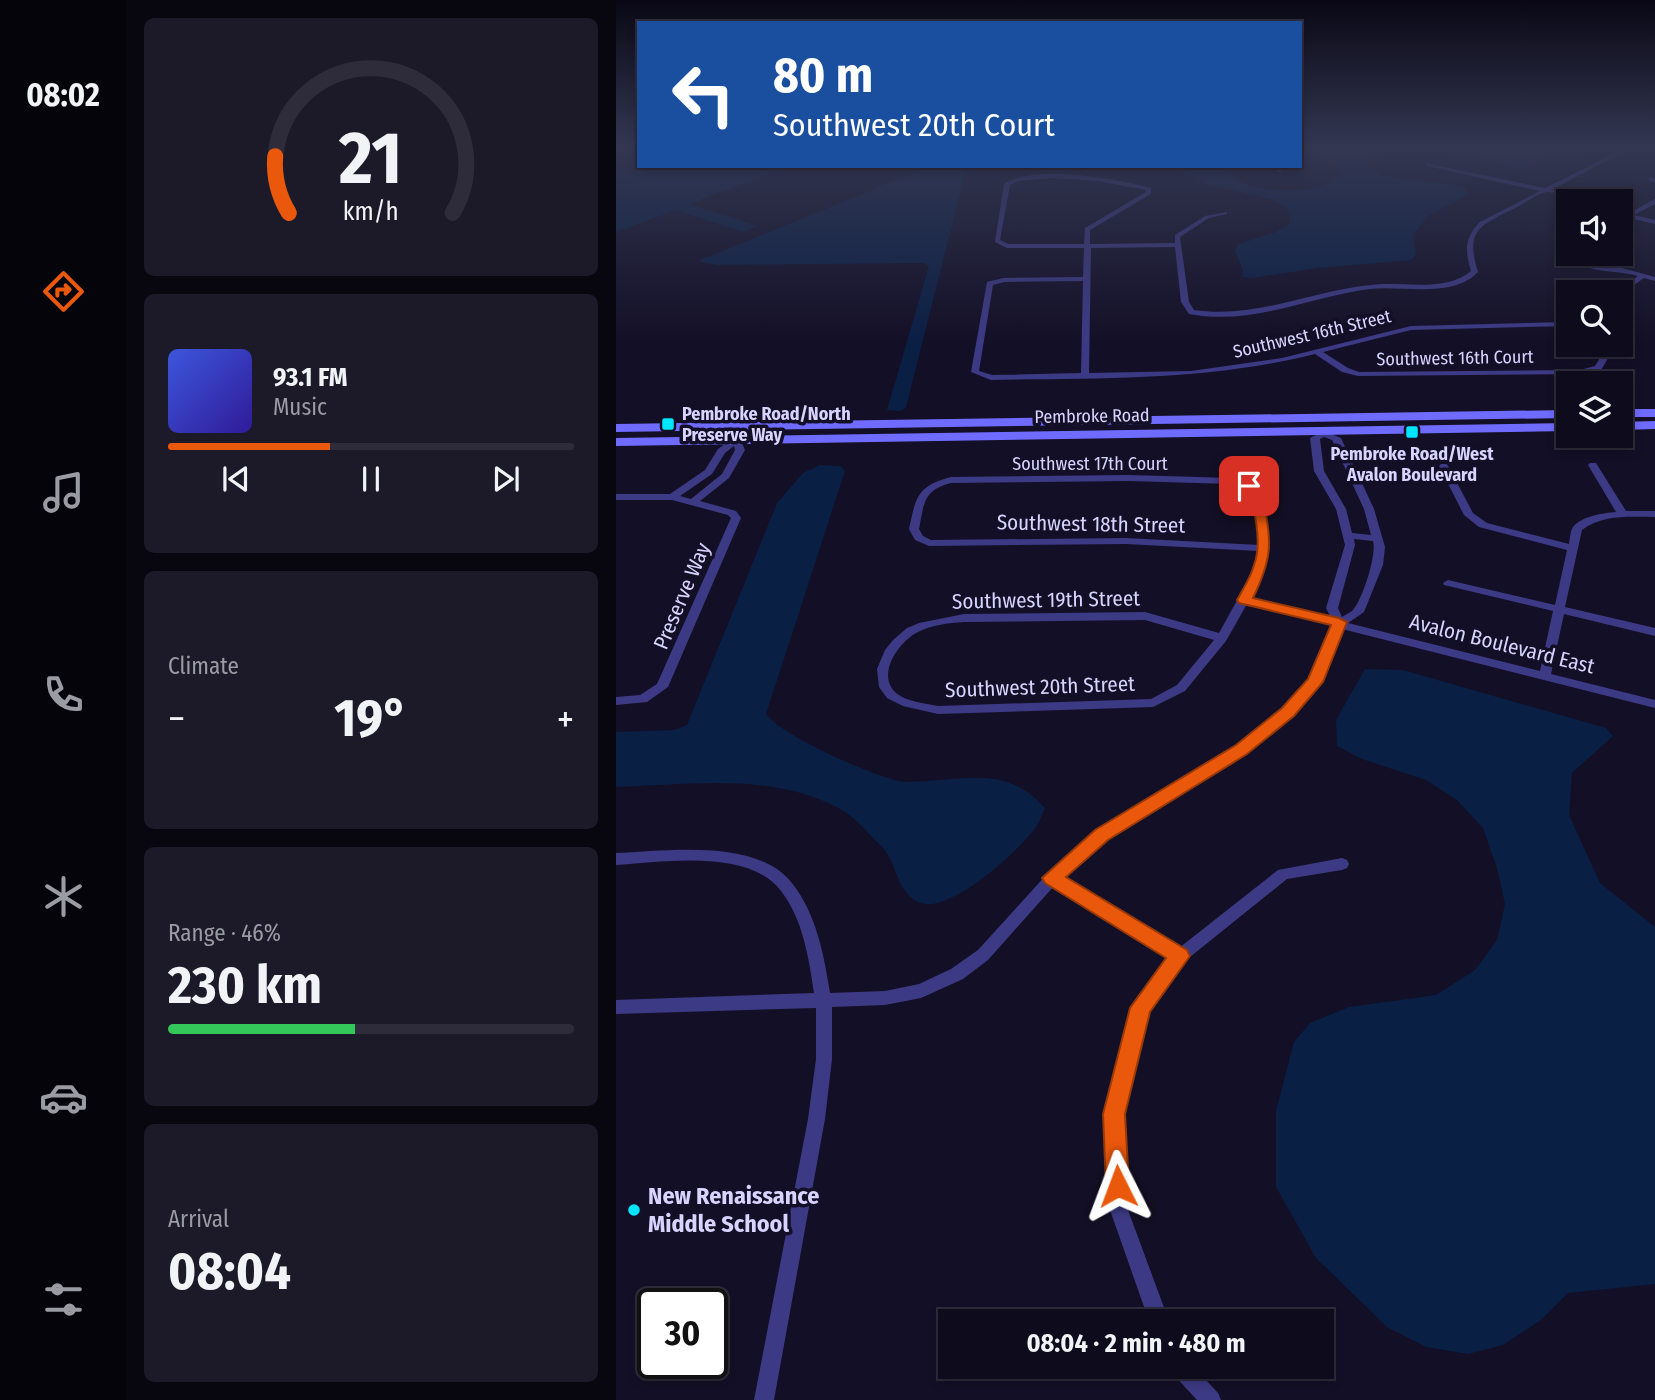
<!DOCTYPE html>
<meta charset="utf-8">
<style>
:root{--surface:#0e0b1c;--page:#1c1929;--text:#f1f3f6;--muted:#9b9ba3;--line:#2e2b3b;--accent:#ea580c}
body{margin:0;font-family:"Fira Sans Condensed",sans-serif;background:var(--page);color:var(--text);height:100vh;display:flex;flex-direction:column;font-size:26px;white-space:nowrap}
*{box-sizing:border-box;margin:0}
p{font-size:23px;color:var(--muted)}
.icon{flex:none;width:38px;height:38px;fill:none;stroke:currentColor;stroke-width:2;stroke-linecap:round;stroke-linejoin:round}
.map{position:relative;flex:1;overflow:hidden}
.details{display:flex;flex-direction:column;gap:18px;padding:18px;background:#08060f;width:490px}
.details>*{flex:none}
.hud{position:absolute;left:21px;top:21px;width:665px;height:147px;border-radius:0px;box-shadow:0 4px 10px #0003,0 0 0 2px var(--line);background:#1a4fa0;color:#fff;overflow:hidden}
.tools{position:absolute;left:940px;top:189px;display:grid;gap:14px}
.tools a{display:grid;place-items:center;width:77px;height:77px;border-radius:0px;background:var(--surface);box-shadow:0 4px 10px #0003,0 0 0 2px var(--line);font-size:35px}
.speed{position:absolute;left:21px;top:1288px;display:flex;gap:14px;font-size:35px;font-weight:700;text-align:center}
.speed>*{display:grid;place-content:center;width:91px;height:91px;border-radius:50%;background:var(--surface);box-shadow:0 4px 10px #0003,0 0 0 2px var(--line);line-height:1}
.speed .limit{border:4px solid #111;border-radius:10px;background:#fff;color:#111}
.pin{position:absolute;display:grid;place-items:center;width:60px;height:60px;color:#fff;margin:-30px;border-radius:14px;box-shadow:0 4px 10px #0006}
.me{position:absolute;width:77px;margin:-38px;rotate:357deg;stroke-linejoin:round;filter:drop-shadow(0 0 5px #0008)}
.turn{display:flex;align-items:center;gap:24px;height:147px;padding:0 21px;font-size:32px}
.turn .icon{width:91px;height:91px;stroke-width:2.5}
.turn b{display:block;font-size:49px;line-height:60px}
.big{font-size:52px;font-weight:700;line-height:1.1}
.details .widget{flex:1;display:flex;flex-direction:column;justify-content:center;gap:10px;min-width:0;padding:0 24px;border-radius:10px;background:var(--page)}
.details .dial{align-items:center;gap:0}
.dial svg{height:182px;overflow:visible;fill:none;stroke:var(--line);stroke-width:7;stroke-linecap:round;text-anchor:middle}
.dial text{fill:var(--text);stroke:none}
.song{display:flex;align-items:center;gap:21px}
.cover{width:84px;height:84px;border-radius:10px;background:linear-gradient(135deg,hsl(230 70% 55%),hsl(250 70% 35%))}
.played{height:7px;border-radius:4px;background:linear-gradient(90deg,var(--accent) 40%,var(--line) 40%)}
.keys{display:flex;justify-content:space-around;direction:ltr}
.heat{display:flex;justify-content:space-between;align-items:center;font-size:38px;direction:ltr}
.charge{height:10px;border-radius:5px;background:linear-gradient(90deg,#34c759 46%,var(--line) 0)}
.trip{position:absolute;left:322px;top:1309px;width:396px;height:70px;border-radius:0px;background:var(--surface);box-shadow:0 4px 10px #0003,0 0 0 2px var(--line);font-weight:700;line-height:70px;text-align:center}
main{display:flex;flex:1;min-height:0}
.menu{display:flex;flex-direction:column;width:126px;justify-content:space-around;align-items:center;background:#06040b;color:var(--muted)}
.menu .icon{width:49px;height:49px}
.menu .selected{color:var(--accent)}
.menu b{font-size:32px;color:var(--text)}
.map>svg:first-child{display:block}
.water{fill:#0a1f44}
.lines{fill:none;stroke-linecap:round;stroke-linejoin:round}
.street{fill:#3d3a85;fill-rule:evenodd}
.secondary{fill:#6f6bff;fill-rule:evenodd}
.route{fill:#ea580c;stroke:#983908;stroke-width:2}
.poi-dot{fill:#00e5ff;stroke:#130f26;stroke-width:2.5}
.labels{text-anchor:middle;stroke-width:7;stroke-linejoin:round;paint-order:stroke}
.far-street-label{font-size:18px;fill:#d9d4ff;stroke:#130f26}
.far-poi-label{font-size:18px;font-weight:bold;fill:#d9d4ff;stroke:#130f26;text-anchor:start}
.street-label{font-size:21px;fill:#d9d4ff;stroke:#130f26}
.near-poi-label{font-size:24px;font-weight:bold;fill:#d9d4ff;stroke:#130f26;text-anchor:start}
</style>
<main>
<nav class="menu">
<b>08:02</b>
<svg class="icon selected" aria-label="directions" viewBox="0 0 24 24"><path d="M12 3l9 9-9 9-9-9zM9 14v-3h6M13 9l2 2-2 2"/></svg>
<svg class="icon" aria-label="music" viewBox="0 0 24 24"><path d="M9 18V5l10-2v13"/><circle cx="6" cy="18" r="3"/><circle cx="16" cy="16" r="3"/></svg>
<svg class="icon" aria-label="phone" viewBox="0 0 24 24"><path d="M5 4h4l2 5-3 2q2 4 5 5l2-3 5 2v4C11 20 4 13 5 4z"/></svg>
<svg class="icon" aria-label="climate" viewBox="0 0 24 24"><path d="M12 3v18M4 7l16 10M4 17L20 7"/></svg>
<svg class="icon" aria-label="car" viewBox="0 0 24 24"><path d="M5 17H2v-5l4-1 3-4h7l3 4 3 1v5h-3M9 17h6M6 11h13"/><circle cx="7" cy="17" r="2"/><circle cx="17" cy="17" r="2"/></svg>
<svg class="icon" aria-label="filters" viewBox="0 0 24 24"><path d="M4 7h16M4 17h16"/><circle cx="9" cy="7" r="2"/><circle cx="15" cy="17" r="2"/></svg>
</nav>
<section class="details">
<div class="widget dial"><svg viewBox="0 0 100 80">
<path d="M14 69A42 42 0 1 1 86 69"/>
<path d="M14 69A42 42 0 0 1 8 44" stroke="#ea580c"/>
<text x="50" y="56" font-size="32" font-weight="700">21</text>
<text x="50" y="72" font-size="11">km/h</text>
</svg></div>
<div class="widget">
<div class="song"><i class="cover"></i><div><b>93.1 FM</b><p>Music</p></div></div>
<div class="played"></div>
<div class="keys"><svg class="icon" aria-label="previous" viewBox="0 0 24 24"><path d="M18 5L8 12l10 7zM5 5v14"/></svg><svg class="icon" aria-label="pause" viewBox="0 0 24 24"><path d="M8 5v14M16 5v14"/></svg><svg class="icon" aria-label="next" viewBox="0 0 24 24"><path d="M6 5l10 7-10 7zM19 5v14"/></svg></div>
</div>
<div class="widget"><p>Climate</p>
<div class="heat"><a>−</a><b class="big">19°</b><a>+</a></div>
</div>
<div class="widget"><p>Range · 46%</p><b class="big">230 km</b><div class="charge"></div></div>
<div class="widget"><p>Arrival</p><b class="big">08:04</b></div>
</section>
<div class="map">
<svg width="1039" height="1400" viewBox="0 0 1039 1400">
<rect width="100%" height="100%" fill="#130f26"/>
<g class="water">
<path d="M690,146H963L973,148L959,156L941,154L908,169L817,148H779L753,156L751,163L767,176L839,185L848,188L853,194L812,216L797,235L800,255L795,260L702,268L635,278L626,277L627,270L619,251L622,244L660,232L674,223V214L669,207L655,199L590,184L564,170L528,166C544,166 592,162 605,167C612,170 617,179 626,183C654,193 702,196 725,175C718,158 699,161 690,146Z"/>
<polygon points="23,163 23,166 175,166 73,204 142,226 126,232 60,210 0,232 0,171"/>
<polygon points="315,166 351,166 290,407 285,411 271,410 313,266 307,263 100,265 82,261"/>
<path d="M204,465L224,466L229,471L150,714C165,735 254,775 283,781C291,783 301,781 310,781C358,778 393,768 429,808C426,814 424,822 420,827C404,850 334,914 305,903C278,893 283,862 264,845C253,835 242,820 229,812C162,771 74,785 0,787V732L58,730L71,725L161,503L187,473Z"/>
<polygon points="749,669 787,670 990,728 997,736 956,773 953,815 984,883 1039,927 1039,1284 952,1293 925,1320 887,1345 852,1354 810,1347 771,1327 700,1258 660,1187 660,1111 678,1042 694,1023 733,1007 820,995 859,970 881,940 889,904 881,868 867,828 841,800 810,780 746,759 721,746 720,720"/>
</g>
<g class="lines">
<g class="street">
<path d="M1013,146H1019L935,190L980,201C965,201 942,191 931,192C922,193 909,203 901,207C866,225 848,228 862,272C836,299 788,285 753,289C693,297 636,326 573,314L565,302L559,247L475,248L473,373L575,371L666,358L795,326L952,322V326L795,330L707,352L732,368L743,372L964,370L979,366L992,345H1000L985,370L964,374L742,376L726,372L699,354C592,381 484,378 375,380L355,372L371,282L387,278L467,277L468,248H391L379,242L388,184C418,164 501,179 535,188V194L474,230V244L559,243V235L589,216L611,212V214L593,218L564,237L573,302L578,310C640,319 695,291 755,285C787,281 829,293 855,271C849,251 848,238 864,222L924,191L811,166L809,163L929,188ZM437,178L482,181L530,190V192L469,228L468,244H392L384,240L394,185L402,181ZM467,281L465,373L376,375L363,371L377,285L388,282Z"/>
<polygon points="651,166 660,166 667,170 664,172"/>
<polygon points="1034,177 1039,179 1039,183 1032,180"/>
<polygon points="1039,199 1039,204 1018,215 1039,220 1039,224 1014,218 1004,223 1004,218"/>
<path d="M952,252L957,254L973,264L1006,268L1039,277V281L1028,278L1005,294L999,292L1022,276C998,269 968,275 951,254Z"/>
<path d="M126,423L130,426L125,440L129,450L113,478L84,501L120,511L125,518L52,687L31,702L0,705V697L24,695L41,684L115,518L112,515L56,500H0V494H54L89,470L102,449L116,439L122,426ZM118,446L119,450L106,474L75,499L64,496L96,474L109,453Z"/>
<path d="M708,431L725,438L758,509L769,547L767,565L748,612L732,623L924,671L937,611L828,585L827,583L832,580L939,605L951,550L863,527L848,515L823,466L825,464H831L857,513L871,523L953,544C954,539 954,531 957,527C966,516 987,513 1000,512L972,465L974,463H980L1010,511H1039V517C1014,517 987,514 966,530L949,607L1039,628V636L948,614L935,674L1039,700V708L726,629L705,682L676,715L631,752L491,839L447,877L563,948L662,870L726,858L731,860L733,864L731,868L726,870L671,879L569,961L531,1011L507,1114L512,1210L553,1321H533L494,1210L489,1114L516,1008L554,958L438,886L372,960L347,979L305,998L269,1005L216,1007V1059L209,1119L158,1400H138L192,1119L200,1059V1008L0,1014V1000L198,993C193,959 187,919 165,891C133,848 47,862 0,865V853C50,851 139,838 175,882C200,912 208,955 214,993L269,991L303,984L335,969L362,950L431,874L481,831L621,746L668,709L694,680L716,626L631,604L610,641L569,691L537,707L322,714L287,706L271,698L263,687L261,669L269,650L277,640L291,628L303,623L348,614L529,612L603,633L640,566L643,551L510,544L313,546L299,540L293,529C300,497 301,486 335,477L513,475L615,478L636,484L646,494L654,548L650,566L634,598L715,618L710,608L729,545L720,509L698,471L694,438ZM708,437L716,440L748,509L755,535L736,533L730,509L708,471L704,439ZM513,481L615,484L630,488L636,495L643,545L510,538L315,540L307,536L303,529C308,504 307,490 335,483ZM738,539L757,541C761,555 746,601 736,611C733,613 729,615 726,617L722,608L739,545ZM529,620L598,640L561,685L535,699L322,706C308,703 291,702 280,693C260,675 282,643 300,633C315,625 332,623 348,622Z"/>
<polygon points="554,1367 578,1367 602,1393 605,1400 581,1400 557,1374"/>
</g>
<g class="secondary">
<rect x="1004" y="409" width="35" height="8"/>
<polygon points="952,410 952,418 0,432 0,424"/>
<polygon points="1039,421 1039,429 1004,430 1004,422"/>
<polygon points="952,423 952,431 0,446 0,438"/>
</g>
</g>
<linearGradient id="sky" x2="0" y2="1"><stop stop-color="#0a0815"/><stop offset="0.43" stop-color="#333752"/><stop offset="1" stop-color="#333752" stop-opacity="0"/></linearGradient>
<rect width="1039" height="342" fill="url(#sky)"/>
<path class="route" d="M633,483L647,494C654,542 659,552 637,598L723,618L731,622L707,682L678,716L631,754L492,840L450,877L571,950L574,956L534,1012L509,1114L513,1186L510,1195L502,1198L493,1195L490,1186L487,1114L514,1008L550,958L429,883L426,878L479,830L620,745L666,708L692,679L715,625L623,603L621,600C627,589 635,577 638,565C646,544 640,504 627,486Z"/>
<g class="poi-dot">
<rect x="45" y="417" width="14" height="14" rx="3.5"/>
<rect x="789" y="425" width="14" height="14" rx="3.5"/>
<circle cx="18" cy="1210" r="7"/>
</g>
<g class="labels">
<g class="far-street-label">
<text transform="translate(696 334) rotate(-13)" y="6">Southwest 16th Street</text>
<text transform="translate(839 358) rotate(-1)" y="6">Southwest 16th Court</text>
<text transform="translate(476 416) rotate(-1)" y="6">Pembroke Road</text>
<text x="474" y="470">Southwest 17th Court</text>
</g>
<g class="far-poi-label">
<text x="66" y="420">Pembroke Road/North<tspan x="66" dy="21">Preserve Way</tspan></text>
<text x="796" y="460" text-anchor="middle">Pembroke Road/West<tspan x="796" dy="21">Avalon Boulevard</tspan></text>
</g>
<g class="street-label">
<text transform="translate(475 524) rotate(1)" y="7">Southwest 18th Street</text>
<text transform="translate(66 596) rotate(-67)" y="7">Preserve Way</text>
<text transform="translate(430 600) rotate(-1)" y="7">Southwest 19th Street</text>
<text transform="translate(886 644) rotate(14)" y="7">Avalon Boulevard East</text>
<text transform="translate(424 687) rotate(-2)" y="7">Southwest 20th Street</text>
</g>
<g class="near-poi-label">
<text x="32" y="1204">New Renaissance<tspan x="32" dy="28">Middle School</tspan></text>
</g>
</g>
</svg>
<div class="tools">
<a><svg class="icon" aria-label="sound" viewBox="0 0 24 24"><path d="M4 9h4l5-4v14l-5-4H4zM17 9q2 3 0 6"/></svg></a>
<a><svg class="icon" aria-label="search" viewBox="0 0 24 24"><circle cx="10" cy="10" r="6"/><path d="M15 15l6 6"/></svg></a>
<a><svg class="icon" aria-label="layers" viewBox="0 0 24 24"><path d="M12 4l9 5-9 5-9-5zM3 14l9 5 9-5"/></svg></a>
</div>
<div class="speed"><div class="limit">30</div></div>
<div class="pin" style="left:633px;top:486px;background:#d93025"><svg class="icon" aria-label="arrive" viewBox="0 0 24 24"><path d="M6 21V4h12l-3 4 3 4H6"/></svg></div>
<svg class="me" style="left:502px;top:1186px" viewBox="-20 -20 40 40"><path d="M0-17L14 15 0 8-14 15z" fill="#ea580c" stroke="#fff" stroke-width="4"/></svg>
<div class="trip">08:04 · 2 min · 480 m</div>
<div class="hud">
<div class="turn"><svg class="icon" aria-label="left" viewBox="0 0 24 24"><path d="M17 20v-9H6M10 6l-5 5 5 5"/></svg><div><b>80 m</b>Southwest 20th Court</div></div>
</div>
</div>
</main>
